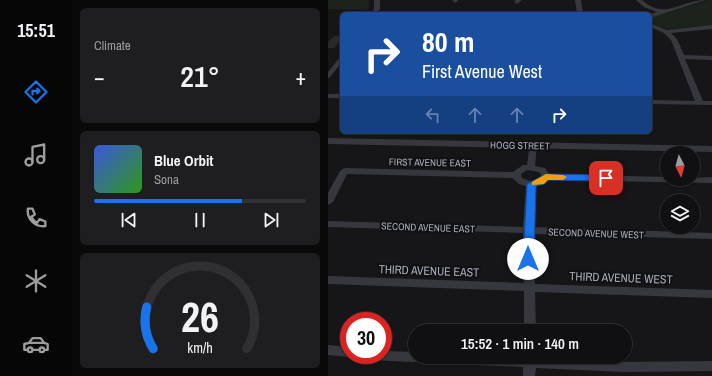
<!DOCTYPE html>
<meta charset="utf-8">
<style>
:root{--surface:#101012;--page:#1e1e20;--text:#f1f3f6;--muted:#9c9d9f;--line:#303032;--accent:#1a73e8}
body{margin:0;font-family:"Archivo Narrow",sans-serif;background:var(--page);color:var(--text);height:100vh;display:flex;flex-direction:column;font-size:15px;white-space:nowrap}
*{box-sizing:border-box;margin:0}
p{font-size:13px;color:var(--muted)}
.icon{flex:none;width:22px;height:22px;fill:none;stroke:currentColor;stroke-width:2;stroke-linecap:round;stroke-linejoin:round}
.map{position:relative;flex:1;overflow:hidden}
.sheet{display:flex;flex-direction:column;gap:8px;padding:8px;background:#09090a;width:256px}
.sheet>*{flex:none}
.banner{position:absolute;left:12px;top:12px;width:312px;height:122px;border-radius:6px;box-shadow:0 1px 3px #0004,0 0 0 1px var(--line);background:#1a4fa0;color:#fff;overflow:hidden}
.needle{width:26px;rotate:174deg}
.tools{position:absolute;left:332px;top:146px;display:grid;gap:8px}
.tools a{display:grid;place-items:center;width:40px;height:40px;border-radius:50%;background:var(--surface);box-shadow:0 1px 3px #0004,0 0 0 1px var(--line);font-size:20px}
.speed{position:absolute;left:12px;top:312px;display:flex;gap:8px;font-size:20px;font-weight:700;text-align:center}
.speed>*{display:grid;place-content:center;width:52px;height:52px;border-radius:50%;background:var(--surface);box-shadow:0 1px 3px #0004,0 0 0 1px var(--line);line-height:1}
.speed .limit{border:6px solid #d22;background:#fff;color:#111}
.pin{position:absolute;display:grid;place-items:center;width:34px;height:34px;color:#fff;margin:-17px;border-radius:8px;box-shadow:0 2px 6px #0006}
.me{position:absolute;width:44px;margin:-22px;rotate:0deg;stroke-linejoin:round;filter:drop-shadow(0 0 3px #0008)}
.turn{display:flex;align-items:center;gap:14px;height:84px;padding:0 16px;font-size:18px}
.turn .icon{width:52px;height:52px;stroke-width:2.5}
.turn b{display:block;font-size:28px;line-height:34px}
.lanes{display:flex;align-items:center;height:38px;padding:0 16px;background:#0003;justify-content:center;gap:20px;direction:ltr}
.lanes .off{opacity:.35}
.big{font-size:30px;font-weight:600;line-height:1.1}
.sheet .card{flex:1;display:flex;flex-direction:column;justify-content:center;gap:6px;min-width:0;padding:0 14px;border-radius:6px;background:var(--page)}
.sheet .dial{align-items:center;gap:0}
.dial svg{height:104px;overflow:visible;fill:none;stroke:var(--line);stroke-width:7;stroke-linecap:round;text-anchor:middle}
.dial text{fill:var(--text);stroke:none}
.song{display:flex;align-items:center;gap:12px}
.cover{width:48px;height:48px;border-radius:6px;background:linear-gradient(135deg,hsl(230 70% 55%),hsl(110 70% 35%))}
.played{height:4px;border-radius:2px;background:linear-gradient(90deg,var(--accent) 70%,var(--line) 70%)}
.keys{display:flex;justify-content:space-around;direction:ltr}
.heat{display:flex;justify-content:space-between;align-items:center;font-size:22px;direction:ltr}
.trip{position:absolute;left:80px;top:324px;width:224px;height:40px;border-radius:20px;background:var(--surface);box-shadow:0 1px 3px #0004,0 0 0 1px var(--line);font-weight:600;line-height:40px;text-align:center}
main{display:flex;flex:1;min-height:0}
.tabs{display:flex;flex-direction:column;width:72px;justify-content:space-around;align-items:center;background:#060607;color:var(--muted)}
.tabs .icon{width:28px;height:28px}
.tabs .selected{color:var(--accent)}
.tabs b{font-size:18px;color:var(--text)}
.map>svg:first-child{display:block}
.green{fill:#1c231d}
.building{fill:#29292c}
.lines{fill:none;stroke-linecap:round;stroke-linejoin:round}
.minor{fill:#37383d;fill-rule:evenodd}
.tertiary{fill:#37383d;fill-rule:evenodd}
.route{fill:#1a73e8;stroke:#114b97}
.slow{fill:#f59e0b}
.labels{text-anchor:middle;stroke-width:4;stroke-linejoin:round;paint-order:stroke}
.street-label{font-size:10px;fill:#a8adb8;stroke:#111113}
.near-street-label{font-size:12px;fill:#a8adb8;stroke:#111113}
</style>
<main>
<nav class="tabs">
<b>15:51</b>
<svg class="icon selected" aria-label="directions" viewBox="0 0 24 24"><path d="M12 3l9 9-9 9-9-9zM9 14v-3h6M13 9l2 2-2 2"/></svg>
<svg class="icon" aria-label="music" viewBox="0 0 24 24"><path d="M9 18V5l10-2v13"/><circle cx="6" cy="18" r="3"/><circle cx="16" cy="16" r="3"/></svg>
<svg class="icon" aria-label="phone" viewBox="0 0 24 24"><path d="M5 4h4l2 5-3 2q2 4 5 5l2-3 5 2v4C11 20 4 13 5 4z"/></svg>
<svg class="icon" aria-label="climate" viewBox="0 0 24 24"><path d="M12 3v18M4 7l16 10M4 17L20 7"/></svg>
<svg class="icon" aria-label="car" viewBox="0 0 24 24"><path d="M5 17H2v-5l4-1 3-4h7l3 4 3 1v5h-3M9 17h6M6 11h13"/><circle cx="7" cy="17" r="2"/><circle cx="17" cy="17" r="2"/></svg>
</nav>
<section class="sheet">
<div class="card"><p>Climate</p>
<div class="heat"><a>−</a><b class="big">21°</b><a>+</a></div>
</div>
<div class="card">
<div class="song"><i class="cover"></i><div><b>Blue Orbit</b><p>Sona</p></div></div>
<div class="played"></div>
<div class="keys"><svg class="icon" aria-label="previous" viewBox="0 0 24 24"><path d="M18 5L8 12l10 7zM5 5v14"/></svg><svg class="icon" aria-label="pause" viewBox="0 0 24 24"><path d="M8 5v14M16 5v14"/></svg><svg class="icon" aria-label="next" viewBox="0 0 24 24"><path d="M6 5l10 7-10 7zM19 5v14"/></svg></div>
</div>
<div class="card dial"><svg viewBox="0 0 100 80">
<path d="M14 69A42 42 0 1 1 86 69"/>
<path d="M14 69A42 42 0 0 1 9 37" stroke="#1a73e8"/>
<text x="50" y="56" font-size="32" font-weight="700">26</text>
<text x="50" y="72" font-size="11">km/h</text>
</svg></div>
</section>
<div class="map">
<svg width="384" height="376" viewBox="0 0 384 376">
<rect width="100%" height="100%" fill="#161618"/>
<g class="green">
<polygon points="0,0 41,0 40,10 0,9"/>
<polygon points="381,0 384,0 384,25 340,29 322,23 322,18"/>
</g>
<polygon class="building" points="6,36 14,36 14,38 6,48 0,48 0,42"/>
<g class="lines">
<g class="minor">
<polygon points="46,0 52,0 52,9 49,14 43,14 46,9"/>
<polygon points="124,0 130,0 130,1 127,3"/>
<polygon points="188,0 194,0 189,4 186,2"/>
<polygon points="247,0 253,0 255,14 249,14"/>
<path d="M308,0H314C338,21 351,0 378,0L322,18V14L329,12L316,7Z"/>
<polygon points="322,23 339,30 384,25 384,29 343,33 349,39 356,55 384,56 384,60 357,59 375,101 384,101 384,105 322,104 322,100 367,101 343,40 336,33 322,27"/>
<polygon points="14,56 14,62 2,77 0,78 0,72 12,57"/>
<rect x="0" y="94" width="14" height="4"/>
<path d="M202,143H205L209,145L207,166L217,168L221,174L339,177V179L384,177V183L220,180L216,184L207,186L205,227L384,233V239L205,234L207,284L384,290V298L207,292L208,331H196V291L0,284V276L196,283L195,233L0,227V221L195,227L198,186L191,184L184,178L19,174L5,202L0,205V193L12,171L16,168L185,172L195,165H199ZM199,170L211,172L213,174L212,179L202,181L194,178L193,174Z"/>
<polygon points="0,345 21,347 21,355 26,355 21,357 0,355"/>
<polygon points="55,351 87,352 87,357 208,357 296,362 384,361 384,371 296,372 208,368 207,376 195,376 195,367 42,360 38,359 36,355 55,355"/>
</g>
<polygon class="tertiary" points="0,138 384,146 384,152 0,144"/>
</g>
<polygon class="route" points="218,174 278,175 283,178 278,181 220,180 216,184 208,186 206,259 200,263 195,259 199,184"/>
<polygon class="slow" points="218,174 235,175 239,177 235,180 220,180 216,184 204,185 204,182"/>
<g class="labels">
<g class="street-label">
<text transform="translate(192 145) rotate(1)" y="4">HOGG STREET</text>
<text transform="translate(102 162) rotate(1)" y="4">FIRST AVENUE EAST</text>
<text transform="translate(100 227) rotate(2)" y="4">SECOND AVENUE EAST</text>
<text transform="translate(268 233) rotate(2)" y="4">SECOND AVENUE WEST</text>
</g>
<g class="near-street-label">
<text transform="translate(101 271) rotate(2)" y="4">THIRD AVENUE EAST</text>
<text transform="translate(293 278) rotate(2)" y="4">THIRD AVENUE WEST</text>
</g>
</g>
</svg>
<div class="tools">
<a><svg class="needle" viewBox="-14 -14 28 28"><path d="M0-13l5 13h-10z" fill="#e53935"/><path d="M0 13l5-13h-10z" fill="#9c9d9f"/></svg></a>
<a><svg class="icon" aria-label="layers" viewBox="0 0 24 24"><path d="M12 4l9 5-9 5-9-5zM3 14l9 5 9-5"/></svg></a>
</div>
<div class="speed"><div class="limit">30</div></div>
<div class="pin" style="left:278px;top:178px;background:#d93025"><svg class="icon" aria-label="arrive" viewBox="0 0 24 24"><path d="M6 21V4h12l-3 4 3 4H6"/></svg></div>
<svg class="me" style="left:200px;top:259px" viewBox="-20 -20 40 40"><circle r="19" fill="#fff"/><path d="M0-13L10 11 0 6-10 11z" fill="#1a73e8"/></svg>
<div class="trip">15:52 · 1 min · 140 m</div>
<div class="banner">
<div class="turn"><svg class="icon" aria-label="right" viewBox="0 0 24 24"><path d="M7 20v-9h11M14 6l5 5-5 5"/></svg><div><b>80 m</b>First Avenue West</div></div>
<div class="lanes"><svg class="icon off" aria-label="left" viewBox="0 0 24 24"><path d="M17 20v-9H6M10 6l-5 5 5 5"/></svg><svg class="icon off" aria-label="ahead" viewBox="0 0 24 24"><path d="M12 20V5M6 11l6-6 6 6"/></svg><svg class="icon off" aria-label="ahead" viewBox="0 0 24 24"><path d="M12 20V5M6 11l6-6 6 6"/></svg><svg class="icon" aria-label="right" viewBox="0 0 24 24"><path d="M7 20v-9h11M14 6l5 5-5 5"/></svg></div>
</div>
</div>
</main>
